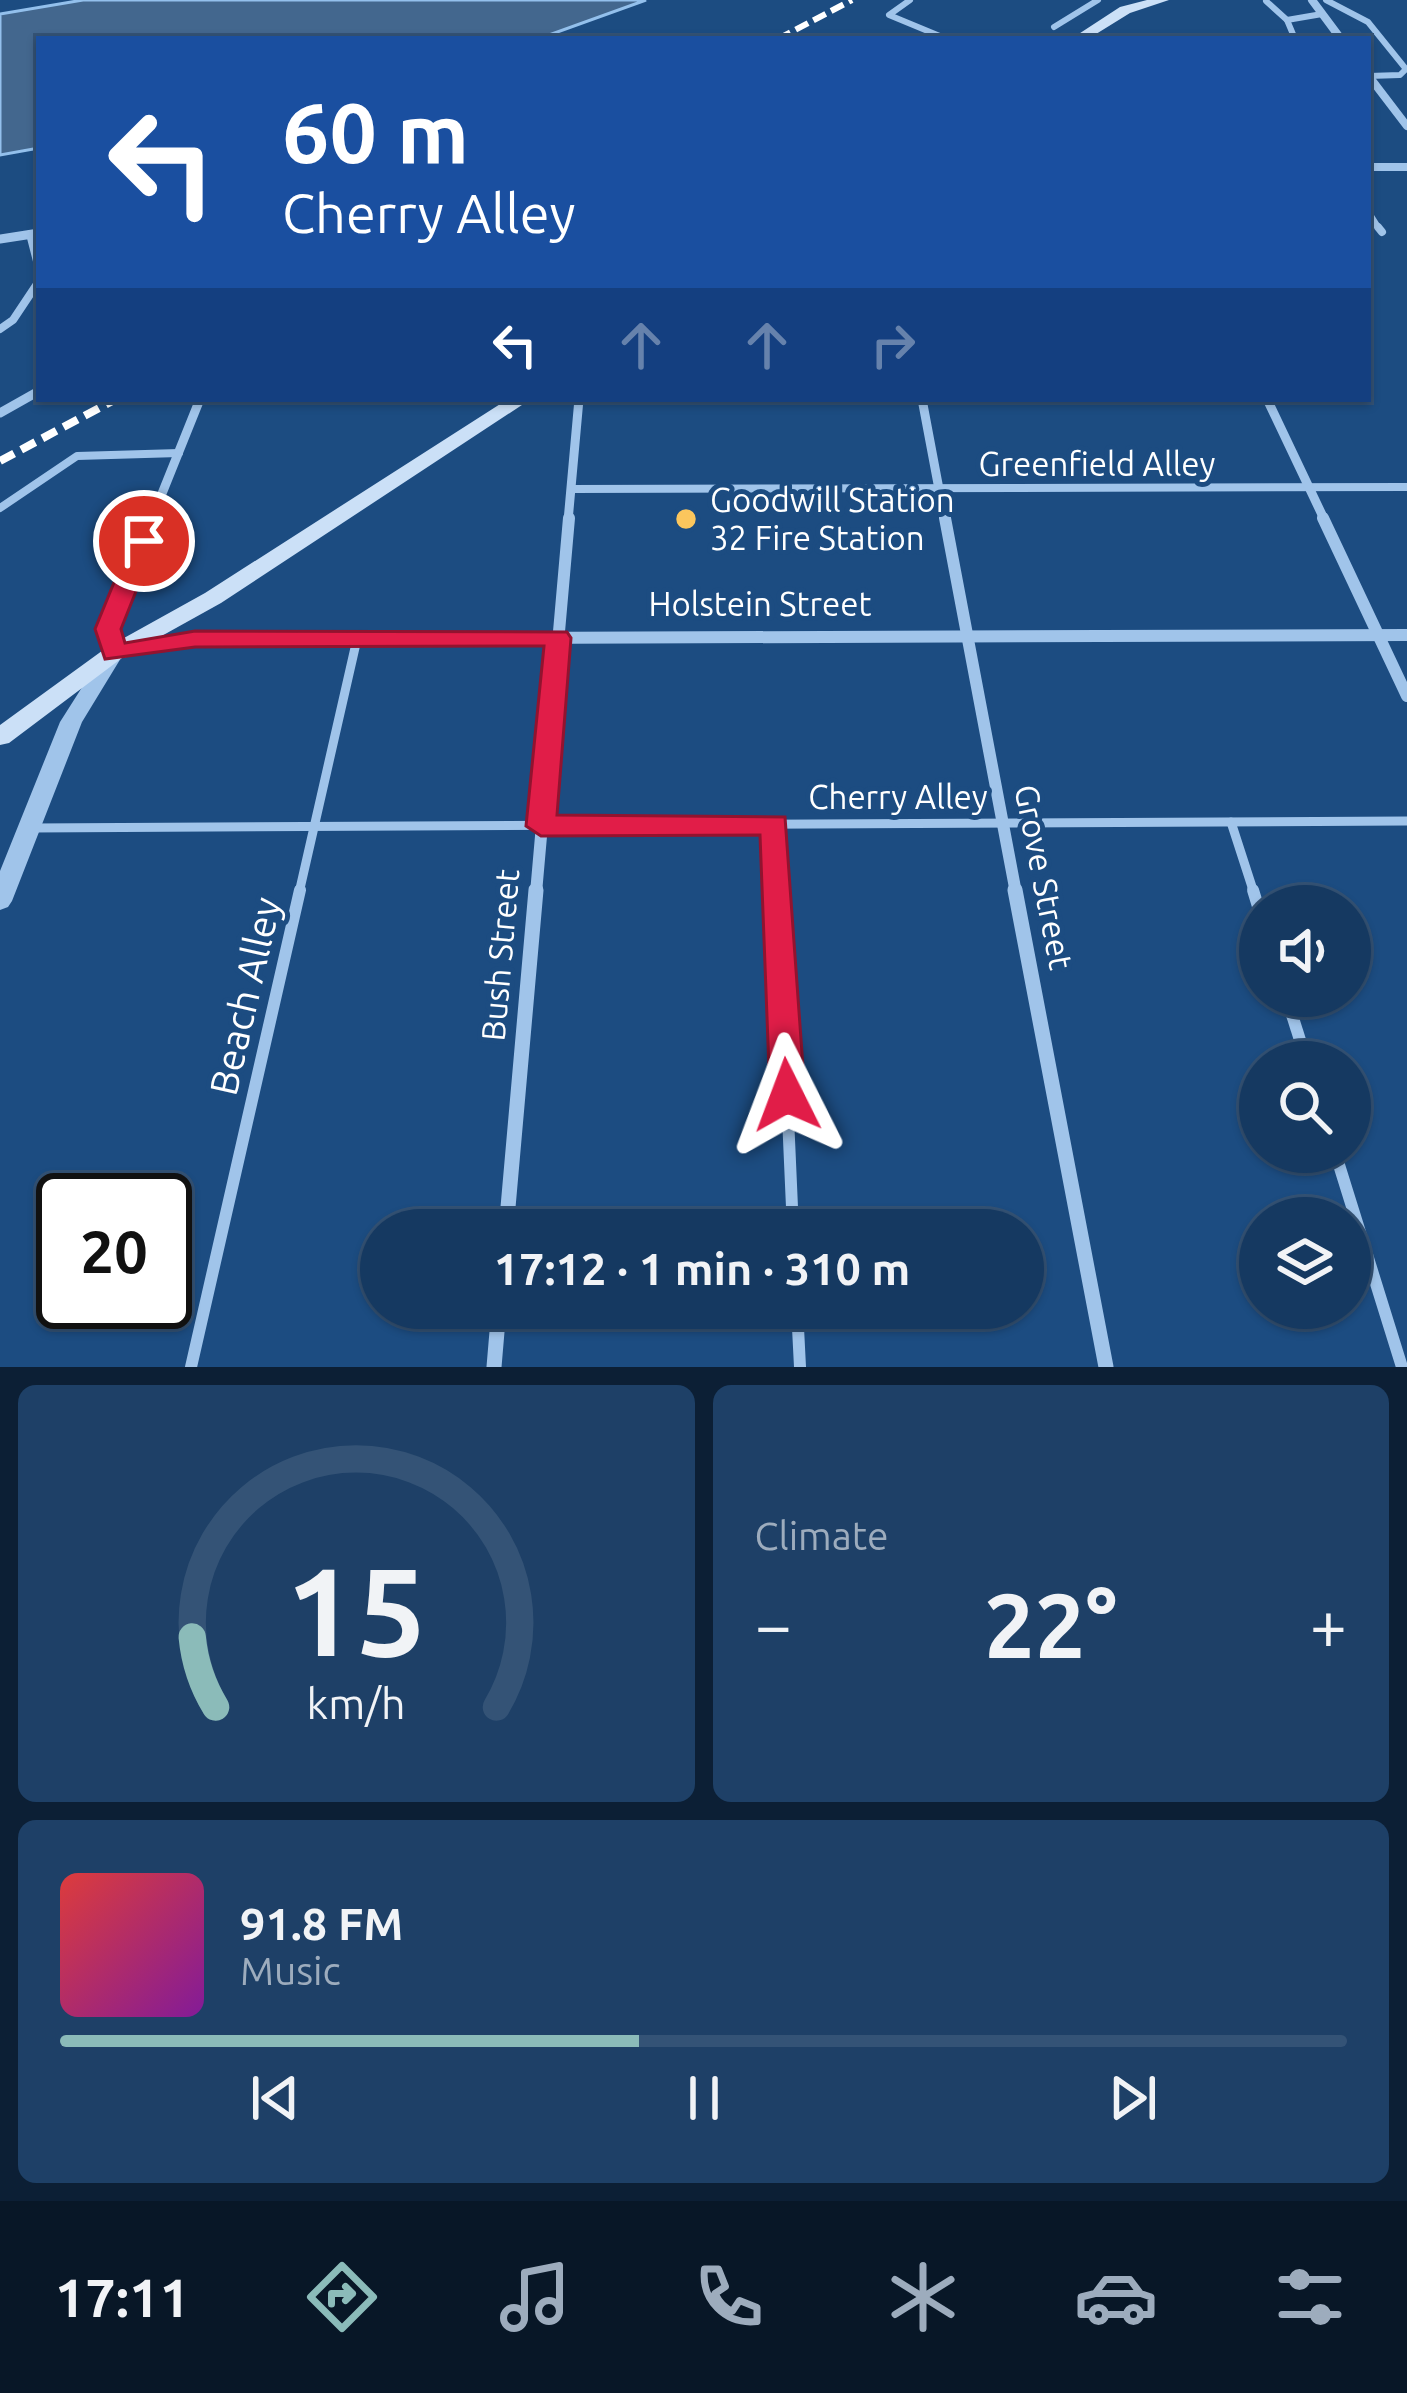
<!DOCTYPE html>
<meta charset="utf-8">
<style>
:root{--surface:#153961;--page:#1e4067;--text:#f1f3f6;--muted:#9dacbd;--line:#345376;--accent:#8bbbb9}
body{margin:0;font-family:Ubuntu,sans-serif;background:var(--page);color:var(--text);height:100vh;display:flex;flex-direction:column;font-size:45px;white-space:nowrap}
*{box-sizing:border-box;margin:0}
p{font-size:39px;color:var(--muted)}
.icon{flex:none;width:66px;height:66px;fill:none;stroke:currentColor;stroke-width:2;stroke-linecap:round;stroke-linejoin:round}
.map{position:relative;height:1367px;overflow:hidden}
.details{display:flex;flex-direction:column;gap:18px;padding:18px;background:#0c1f35;flex:1}
.details>*{flex:none}
.hud{position:absolute;left:36px;top:36px;width:1335px;height:366px;border-radius:0px;box-shadow:0 3px 9px #0004,0 0 0 3px var(--line);background:#1a4fa0;color:#fff;overflow:hidden}
.controls{position:absolute;left:1239px;top:885px;display:grid;gap:24px}
.controls a{display:grid;place-items:center;width:132px;height:132px;border-radius:50%;background:var(--surface);box-shadow:0 3px 9px #0004,0 0 0 3px var(--line);font-size:60px}
.speed{position:absolute;left:36px;top:1173px;display:flex;gap:24px;font-size:60px;font-weight:700;text-align:center}
.speed>*{display:grid;place-content:center;width:156px;height:156px;border-radius:50%;background:var(--surface);box-shadow:0 3px 9px #0004,0 0 0 3px var(--line);line-height:1}
.speed .limit{border:6px solid #111;border-radius:18px;background:#fff;color:#111}
.pin{position:absolute;display:grid;place-items:center;width:102px;height:102px;color:#fff;margin:-51px;border:6px solid #fff;border-radius:50%;box-shadow:0 3px 12px #0007}
.me{position:absolute;width:132px;margin:-66px;rotate:357deg;stroke-linejoin:round;filter:drop-shadow(0 0 9px #0008)}
.turn{display:flex;align-items:center;gap:42px;height:252px;padding:0 48px;font-size:54px}
.turn .icon{width:156px;height:156px;stroke-width:2.5}
.turn b{display:block;font-size:84px;line-height:102px}
.lanes{display:flex;align-items:center;height:114px;padding:0 48px;background:#0003;justify-content:center;gap:60px;direction:ltr}
.lanes .off{opacity:.35}
.big{font-size:90px;font-weight:700;line-height:1.1}
.details .card{flex:1;display:flex;flex-direction:column;justify-content:center;gap:18px;min-width:0;padding:0 42px;border-radius:18px;background:var(--page)}
.details .dial{align-items:center;gap:0}
.dial svg{height:312px;overflow:visible;fill:none;stroke:var(--line);stroke-width:7;stroke-linecap:round;text-anchor:middle}
.dial text{fill:var(--text);stroke:none}
.song{display:flex;align-items:center;gap:36px}
.cover{width:144px;height:144px;border-radius:18px;background:linear-gradient(135deg,hsl(0 70% 55%),hsl(290 70% 35%))}
.played{height:12px;border-radius:6px;background:linear-gradient(90deg,var(--accent) 45%,var(--line) 45%)}
.keys{display:flex;justify-content:space-around;direction:ltr}
.heat{display:flex;justify-content:space-between;align-items:center;font-size:66px;direction:ltr}
.details .tiles{flex:1;display:grid;gap:18px;grid-template-columns:1fr 1fr}
.card:last-child{grid-column:span 2}
.trip{position:absolute;left:360px;top:1209px;width:684px;height:120px;border-radius:60px;background:var(--surface);box-shadow:0 3px 9px #0004,0 0 0 3px var(--line);font-weight:700;line-height:120px;text-align:center}
.tab-bar{display:flex;height:192px;justify-content:space-around;align-items:center;background:#081727;color:var(--muted)}
.tab-bar .icon{width:84px;height:84px}
.tab-bar .selected{color:var(--accent)}
.tab-bar b{font-size:54px;color:var(--text)}
.map>svg:first-child{display:block}
.water{fill:#43678e;stroke:#93c0ec;stroke-width:3}
.lines{fill:none;stroke-linecap:round;stroke-linejoin:round}
.service-far3{stroke:#a0c4ea;stroke-width:6}
.service-far2{stroke:#a0c4ea;stroke-width:8}
.service-far1{stroke:#a0c4ea;stroke-width:9}
.service{stroke:#a0c4ea;stroke-width:12}
.minor-far3{stroke:#a0c4ea;stroke-width:8}
.minor-far2{stroke:#a0c4ea;stroke-width:9}
.minor-far1{stroke:#a0c4ea;stroke-width:12}
.minor{stroke:#a0c4ea;stroke-width:15}
.tertiary{fill:#a0c4ea;fill-rule:evenodd}
.secondary{fill:#cbe0f7;fill-rule:evenodd}
.rail-far1{stroke:#fff;stroke-width:6;stroke-dasharray:14 6;stroke-linecap:butt}
.rail{stroke:#fff;stroke-width:8;stroke-dasharray:16 8;stroke-linecap:butt}
.route{fill:#e11d48;stroke:#92132f;stroke-width:3}
.poi-dot{fill:#fbc65d;stroke:#1c4c81;stroke-width:4.5}
.labels{text-anchor:middle;stroke-width:10;stroke-linejoin:round;paint-order:stroke}
.street-label{font-size:33px;fill:#fff;stroke:#1c4c81}
.poi-label{font-size:33px;fill:#fff;stroke:#1c4c81;text-anchor:start}
.near-street-label{font-size:39px;fill:#fff;stroke:#1c4c81}
</style>
<div class="map">
<svg width="1407" height="1367" viewBox="0 0 1407 1367">
<rect width="100%" height="100%" fill="#1c4c81"/>
<polygon class="water" points="83,0 646,0 538,39 39,39 39,148 0,155 0,14"/>
<g class="lines">
<g class="service-far3">
<polyline points="910,0 889,15 947,39"/>
<polyline points="1326,0 1368,22 1406,69 1400,75 1369,76"/>
<polyline points="1266,1 1287,20"/>
<polyline points="1054,27 1098,0"/>
<polyline points="1295,39 1287,20 1322,14"/>
<polyline points="1368,211 1380,230"/>
</g>
<g class="service-far2">
<polyline points="1378,227 1382,232"/>
<polyline points="30,234 39,269"/>
<polyline points="0,329 13,320 39,281"/>
<polyline points="571,489 1407,487"/>
<polyline points="0,508 77,456 179,453"/>
</g>
<g class="service-far1">
<polyline points="1231,822 1254,893"/>
<polyline points="775,824 778,893"/>
<polyline points="32,828 1407,821"/>
<polyline points="299,893 357,639"/>
</g>
<g class="service">
<polyline points="778,890 793,1230"/>
<polyline points="1253,890 1260,913"/>
<polyline points="1286,996 1307,1062"/>
<polyline points="1335,1152 1402,1367"/>
<polyline points="797,1308 800,1367"/>
<polyline points="191,1367 300,890"/>
</g>
<g class="minor-far3">
<polyline points="1312,0 1341,39"/>
<polyline points="1368,75 1407,126"/>
<polyline points="1368,167 1407,167"/>
</g>
<g class="minor-far2">
<polyline points="0,239 39,233"/>
<polyline points="922,399 945,521"/>
<polyline points="1267,399 1325,521"/>
<polyline points="0,413 39,391"/>
<polyline points="151,521 200,399"/>
<polyline points="568,521 579,399"/>
</g>
<g class="minor-far1">
<polyline points="945,518 1016,893"/>
<polyline points="1323,518 1407,696"/>
<polyline points="114,653 108,629 152,518"/>
<polyline points="536,893 569,518"/>
</g>
<g class="minor">
<polyline points="1015,890 1106,1367"/>
<polyline points="506,1230 536,890"/>
<polyline points="494,1367 499,1308"/>
</g>
<polygon class="tertiary" points="1407,629 1407,641 195,645 121,658 82,722 12,901 8,907 0,910 0,871 60,722 107,648 114,647 195,633"/>
<g class="secondary">
<polygon points="1147,0 1169,0 1130,13 1088,39 1071,39 1120,7"/>
<polygon points="508,399 531,399 221,603 122,658 9,743 0,745 0,725 106,648 205,593"/>
</g>
<polyline class="rail-far1" points="778,39 852,0"/>
<polyline class="rail" points="0,461 116,399"/>
</g>
<polygon class="route" points="144,534 156,541 121,629 125,643 195,631 567,632 571,638 557,815 785,817 805,1095 799,1105 775,1105 770,1095 760,835 541,836 526,826 544,646 195,647 105,659 95,629 131,541"/>
<circle class="poi-dot" cx="686" cy="519" r="12"/>
<g class="labels">
<g class="street-label">
<text x="1097" y="476">Greenfield Alley</text>
<text x="760" y="616">Holstein Street</text>
<text x="898" y="809">Cherry Alley</text>
<text transform="translate(1044 877) rotate(79)" y="12">Grove Street</text>
<text transform="translate(500 955) rotate(-85)" y="12">Bush Street</text>
</g>
<g class="poi-label">
<text x="710" y="512">Goodwill Station<tspan x="710" dy="38">32 Fire Station</tspan></text>
</g>
<g class="near-street-label">
<text transform="translate(245 996) rotate(-77)" y="14">Beach Alley</text>
</g>
</g>
</svg>
<div class="controls">
<a><svg class="icon" aria-label="sound" viewBox="0 0 24 24"><path d="M4 9h4l5-4v14l-5-4H4zM17 9q2 3 0 6"/></svg></a>
<a><svg class="icon" aria-label="search" viewBox="0 0 24 24"><circle cx="10" cy="10" r="6"/><path d="M15 15l6 6"/></svg></a>
<a><svg class="icon" aria-label="layers" viewBox="0 0 24 24"><path d="M12 4l9 5-9 5-9-5zM3 14l9 5 9-5"/></svg></a>
</div>
<div class="speed"><div class="limit">20</div></div>
<div class="pin" style="left:144px;top:541px;background:#d93025"><svg class="icon" aria-label="arrive" viewBox="0 0 24 24"><path d="M6 21V4h12l-3 4 3 4H6"/></svg></div>
<svg class="me" style="left:787px;top:1095px" viewBox="-20 -20 40 40"><path d="M0-17L14 15 0 8-14 15z" fill="#e11d48" stroke="#fff" stroke-width="4"/></svg>
<div class="trip">17:12 · 1 min · 310 m</div>
<div class="hud">
<div class="turn"><svg class="icon" aria-label="left" viewBox="0 0 24 24"><path d="M17 20v-9H6M10 6l-5 5 5 5"/></svg><div><b>60 m</b>Cherry Alley</div></div>
<div class="lanes"><svg class="icon" aria-label="left" viewBox="0 0 24 24"><path d="M17 20v-9H6M10 6l-5 5 5 5"/></svg><svg class="icon off" aria-label="ahead" viewBox="0 0 24 24"><path d="M12 20V5M6 11l6-6 6 6"/></svg><svg class="icon off" aria-label="ahead" viewBox="0 0 24 24"><path d="M12 20V5M6 11l6-6 6 6"/></svg><svg class="icon off" aria-label="right" viewBox="0 0 24 24"><path d="M7 20v-9h11M14 6l5 5-5 5"/></svg></div>
</div>
</div>
<section class="details">
<div class="tiles">
<div class="card dial"><svg viewBox="0 0 100 80">
<path d="M14 69A42 42 0 1 1 86 69"/>
<path d="M14 69A42 42 0 0 1 8 51" stroke="#8bbbb9"/>
<text x="50" y="56" font-size="32" font-weight="700">15</text>
<text x="50" y="72" font-size="11">km/h</text>
</svg></div>
<div class="card"><p>Climate</p>
<div class="heat"><a>−</a><b class="big">22°</b><a>+</a></div>
</div>
<div class="card">
<div class="song"><i class="cover"></i><div><b>91.8 FM</b><p>Music</p></div></div>
<div class="played"></div>
<div class="keys"><svg class="icon" aria-label="previous" viewBox="0 0 24 24"><path d="M18 5L8 12l10 7zM5 5v14"/></svg><svg class="icon" aria-label="pause" viewBox="0 0 24 24"><path d="M8 5v14M16 5v14"/></svg><svg class="icon" aria-label="next" viewBox="0 0 24 24"><path d="M6 5l10 7-10 7zM19 5v14"/></svg></div>
</div>
</div>
</section>
<nav class="tab-bar">
<b>17:11</b>
<svg class="icon selected" aria-label="directions" viewBox="0 0 24 24"><path d="M12 3l9 9-9 9-9-9zM9 14v-3h6M13 9l2 2-2 2"/></svg>
<svg class="icon" aria-label="music" viewBox="0 0 24 24"><path d="M9 18V5l10-2v13"/><circle cx="6" cy="18" r="3"/><circle cx="16" cy="16" r="3"/></svg>
<svg class="icon" aria-label="phone" viewBox="0 0 24 24"><path d="M5 4h4l2 5-3 2q2 4 5 5l2-3 5 2v4C11 20 4 13 5 4z"/></svg>
<svg class="icon" aria-label="climate" viewBox="0 0 24 24"><path d="M12 3v18M4 7l16 10M4 17L20 7"/></svg>
<svg class="icon" aria-label="car" viewBox="0 0 24 24"><path d="M5 17H2v-5l4-1 3-4h7l3 4 3 1v5h-3M9 17h6M6 11h13"/><circle cx="7" cy="17" r="2"/><circle cx="17" cy="17" r="2"/></svg>
<svg class="icon" aria-label="filters" viewBox="0 0 24 24"><path d="M4 7h16M4 17h16"/><circle cx="9" cy="7" r="2"/><circle cx="15" cy="17" r="2"/></svg>
</nav>
